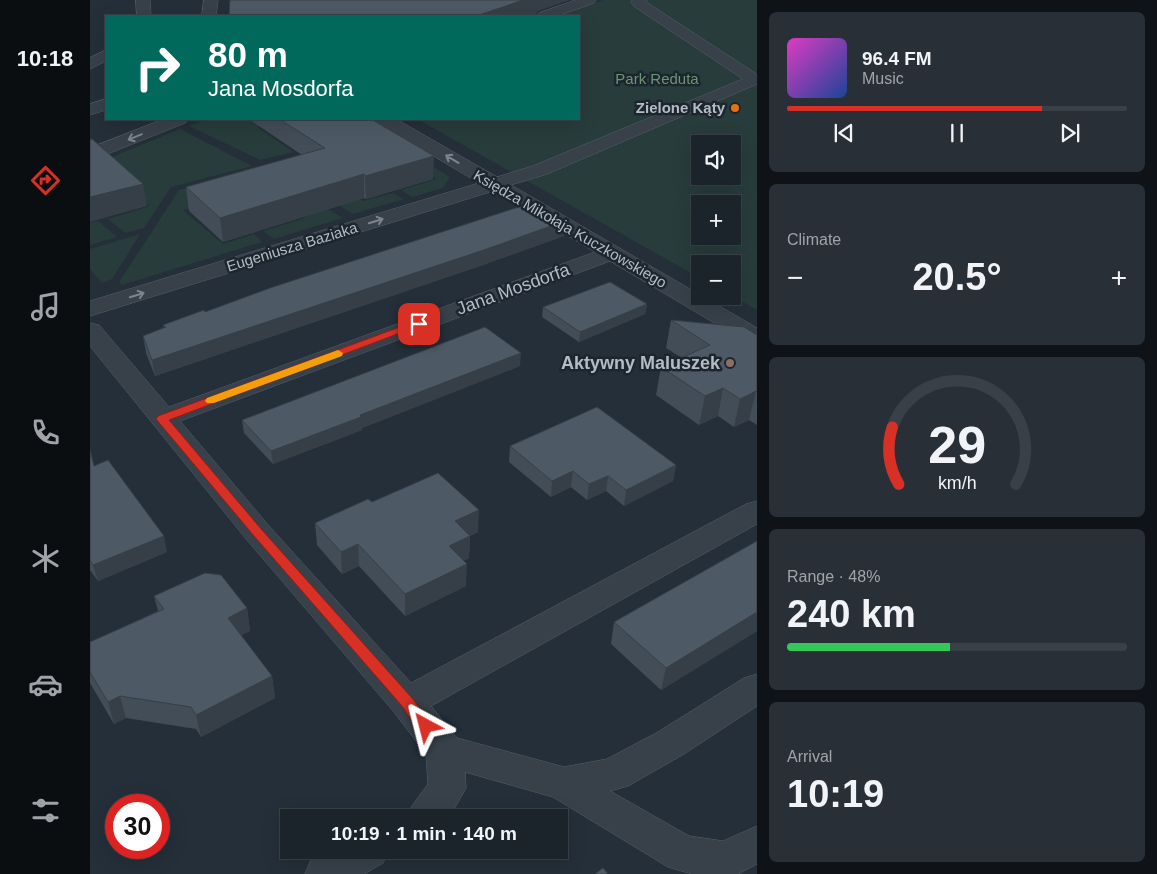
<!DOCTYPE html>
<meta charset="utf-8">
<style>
:root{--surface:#1b232b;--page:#282f37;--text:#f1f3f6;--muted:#a0a4a9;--line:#394047;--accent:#d93025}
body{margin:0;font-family:Arial,sans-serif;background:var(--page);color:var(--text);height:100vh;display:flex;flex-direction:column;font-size:19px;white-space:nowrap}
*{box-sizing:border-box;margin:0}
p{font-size:16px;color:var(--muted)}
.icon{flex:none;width:28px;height:28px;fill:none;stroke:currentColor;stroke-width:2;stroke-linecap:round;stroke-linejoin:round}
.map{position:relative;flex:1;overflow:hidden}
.side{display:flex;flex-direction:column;gap:12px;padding:12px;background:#0f1318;width:400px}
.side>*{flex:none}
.guide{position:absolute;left:15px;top:15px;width:475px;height:105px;border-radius:0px;box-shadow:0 5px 20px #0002,0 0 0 1px var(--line);background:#00695c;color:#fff;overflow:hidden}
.tools{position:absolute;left:601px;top:135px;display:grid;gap:10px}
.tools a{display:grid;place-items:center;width:50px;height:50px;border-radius:0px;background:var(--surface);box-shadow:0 5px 20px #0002,0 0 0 1px var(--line);font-size:25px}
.speed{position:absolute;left:15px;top:794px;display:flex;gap:10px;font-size:25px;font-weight:700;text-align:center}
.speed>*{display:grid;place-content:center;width:65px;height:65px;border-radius:50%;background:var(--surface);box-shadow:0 5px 20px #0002,0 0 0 1px var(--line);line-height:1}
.speed .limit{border:8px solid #d22;background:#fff;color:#111}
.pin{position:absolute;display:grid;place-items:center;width:42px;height:42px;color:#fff;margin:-21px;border-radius:10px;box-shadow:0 2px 8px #0006}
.me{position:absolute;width:55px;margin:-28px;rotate:322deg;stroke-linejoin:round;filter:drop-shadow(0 0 4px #0008)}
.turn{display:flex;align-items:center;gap:18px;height:105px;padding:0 20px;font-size:22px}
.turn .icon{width:65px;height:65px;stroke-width:2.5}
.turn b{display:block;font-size:35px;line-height:42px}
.big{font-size:38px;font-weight:700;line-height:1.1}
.side .tile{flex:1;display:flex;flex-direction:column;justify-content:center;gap:8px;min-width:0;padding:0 18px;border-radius:8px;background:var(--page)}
.side .dial{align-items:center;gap:0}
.dial svg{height:130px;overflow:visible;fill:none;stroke:var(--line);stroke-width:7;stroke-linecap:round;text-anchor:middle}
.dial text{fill:var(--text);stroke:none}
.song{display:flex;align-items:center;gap:15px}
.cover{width:60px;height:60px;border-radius:8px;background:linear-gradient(135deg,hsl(310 70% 55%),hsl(220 70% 35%))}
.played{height:5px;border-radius:2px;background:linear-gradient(90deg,var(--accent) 75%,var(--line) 75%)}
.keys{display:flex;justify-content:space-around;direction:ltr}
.heat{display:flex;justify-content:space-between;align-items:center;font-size:28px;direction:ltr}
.charge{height:8px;border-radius:4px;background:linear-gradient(90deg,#34c759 48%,var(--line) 0)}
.trip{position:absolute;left:190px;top:809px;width:288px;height:50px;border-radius:0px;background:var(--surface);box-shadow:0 5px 20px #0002,0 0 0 1px var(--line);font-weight:700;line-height:50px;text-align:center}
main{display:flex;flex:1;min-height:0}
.tabs{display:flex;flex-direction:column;width:90px;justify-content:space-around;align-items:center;background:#0b0e11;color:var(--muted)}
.tabs .icon{width:35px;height:35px}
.tabs .selected{color:var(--accent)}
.tabs b{font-size:22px;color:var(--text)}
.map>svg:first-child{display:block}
.green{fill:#273c3b;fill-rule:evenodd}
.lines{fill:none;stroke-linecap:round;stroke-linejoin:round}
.minor-casing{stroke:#565f68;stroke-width:1}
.minor{fill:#38414a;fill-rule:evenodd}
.wall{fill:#424d57}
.shaded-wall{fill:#363f47}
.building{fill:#4d5a65;stroke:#363f47}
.oneway{stroke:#7c858e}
.route{fill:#d93025;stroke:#8d1f18}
.slow{fill:#f59e0b}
.food-dot{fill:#e8710a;stroke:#1d262f;stroke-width:2}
.education-dot{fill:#8d6e63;stroke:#1d262f;stroke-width:2}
.labels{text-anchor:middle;stroke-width:5;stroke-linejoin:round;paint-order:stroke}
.far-park-label{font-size:15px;fill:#6c9571;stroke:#1d262f}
.far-poi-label{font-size:15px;font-weight:bold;fill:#b3bcc5;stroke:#1d262f;text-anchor:end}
.far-street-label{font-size:15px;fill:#b3bcc5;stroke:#1d262f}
.street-label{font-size:18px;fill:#b3bcc5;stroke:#1d262f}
.poi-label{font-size:18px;font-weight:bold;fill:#b3bcc5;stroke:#1d262f;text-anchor:end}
</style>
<main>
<nav class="tabs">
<b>10:18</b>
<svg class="icon selected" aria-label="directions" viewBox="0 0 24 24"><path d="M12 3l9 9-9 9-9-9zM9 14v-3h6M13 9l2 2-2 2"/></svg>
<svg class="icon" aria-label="music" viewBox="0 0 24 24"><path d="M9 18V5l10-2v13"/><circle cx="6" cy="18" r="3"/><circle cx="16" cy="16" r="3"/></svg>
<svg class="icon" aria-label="phone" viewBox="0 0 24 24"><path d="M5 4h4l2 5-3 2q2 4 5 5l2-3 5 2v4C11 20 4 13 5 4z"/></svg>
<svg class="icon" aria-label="climate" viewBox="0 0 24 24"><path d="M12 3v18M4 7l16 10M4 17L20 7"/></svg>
<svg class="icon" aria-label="car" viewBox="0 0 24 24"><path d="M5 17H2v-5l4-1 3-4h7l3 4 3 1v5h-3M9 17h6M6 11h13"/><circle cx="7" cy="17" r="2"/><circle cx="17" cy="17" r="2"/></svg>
<svg class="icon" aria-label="filters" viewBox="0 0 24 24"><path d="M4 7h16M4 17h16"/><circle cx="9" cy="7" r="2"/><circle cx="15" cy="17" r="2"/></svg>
</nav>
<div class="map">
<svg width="667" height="874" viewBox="0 0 667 874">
<rect width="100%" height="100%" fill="#242f39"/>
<g class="green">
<path d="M513,0H667V310L643,296L642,264H610V278L327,119H489V16H467ZM610,144H642V176H610ZM610,204H642V236H610Z"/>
<polygon points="117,119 199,119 167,127 204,152 170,160 99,126"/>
<polygon points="90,129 162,166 81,187 54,228 35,233 18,219 60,206 29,178 0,166"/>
<polygon points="296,137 360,177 353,188 322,197 311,190 347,179 303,152 232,172 273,201 303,193 314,199 263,214 179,164"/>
<polygon points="172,169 253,218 184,239 173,231 215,218 173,188 93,210 133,244 164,234 172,242 32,285 29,282 89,190"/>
<polygon points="8,221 27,237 0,245 0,223"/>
<polygon points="50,234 22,279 12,283 0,269 0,249"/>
</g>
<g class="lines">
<defs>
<g id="minor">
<polygon points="46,0 60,0 61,16 47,16"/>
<polygon points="114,0 128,0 126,16 112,16"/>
<polygon points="486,0 506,0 504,3 467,16 447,16 449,13"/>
<polygon points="543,0 557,0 556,2 665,73 667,76 667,84 457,174 421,185 667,328 667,345 658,343 520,261 90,421 179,526 321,683 656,504 667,501 667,524 341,706 367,738 474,767 517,759 568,732 654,678 667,674 667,706 594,754 538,786 520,791 599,836 633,841 667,826 667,864 648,874 602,874 578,867 463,797 375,772 376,788 359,818 316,818 322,806 338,784 336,754 304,712 157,540 0,346 0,323 9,325 79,407 505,252 403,191 0,316 0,301 389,183 288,123 285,119 306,119 407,177 443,166 653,79 545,7 541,2"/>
<polygon points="16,50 16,61 0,69 0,58"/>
<polygon points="16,99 16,110 0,115 0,104"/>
<polygon points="74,119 98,119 95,123 0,161 0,148"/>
<polygon points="241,850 299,850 293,863 274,874 215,874 221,860"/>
</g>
</defs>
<use href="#minor" class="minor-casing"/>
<use href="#minor" class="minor"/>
</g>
<g class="wall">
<polygon points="149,119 281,119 343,179 276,199 274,198 133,242 99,211 96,187 212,155 160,120"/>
<polygon points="474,236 390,266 65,376 56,353 53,336 74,328 73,325 115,312"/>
<polygon points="557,304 555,314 489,342 452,317 453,307"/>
<polygon points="581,320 667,335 667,425 659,420 644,427 628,416 609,425 566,395 571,367 592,358 576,348"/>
<polygon points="430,366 272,428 272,430 183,464 154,433 152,420"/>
<polygon points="420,446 586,465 583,481 534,506 516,491 497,500 481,487 461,497 419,462"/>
<polygon points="0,450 4,466 77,552 8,581 0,570"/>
<polygon points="282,502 388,532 380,536 379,558 373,561 376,586 315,616 269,566 252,574 227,545 225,523"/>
<polygon points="667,541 667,631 571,690 521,644 524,622"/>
<polygon points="64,596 157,608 160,631 151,635 182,676 185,698 111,737 106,729 36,718 24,724 0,683 0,642 68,611"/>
</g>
<g class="shaded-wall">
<polygon points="434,0 480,0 448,11 446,14 439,16 386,16"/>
<polygon points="344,156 343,179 276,199 275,176"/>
<polygon points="274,174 274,198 133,242 130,218"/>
<polygon points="53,184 57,206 0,222 0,197"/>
<polygon points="475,221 474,236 390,266 65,376 62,360"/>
<polygon points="557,304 555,314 489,342 490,332"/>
<polygon points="431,353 430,366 272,428 272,430 183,464 181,451 270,415"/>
<polygon points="633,388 628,416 609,425 615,396"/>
<polygon points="666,391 659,420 644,427 650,399"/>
<polygon points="586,465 583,481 534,506 536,490"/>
<polygon points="483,471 481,487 461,497 462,481"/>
<polygon points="518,476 516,491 497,500 499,484"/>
<polygon points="389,510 388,532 364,543 365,521"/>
<polygon points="74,536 77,552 8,581 3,565"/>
<polygon points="380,536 379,558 359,568 359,546"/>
<polygon points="268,544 269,566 252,574 251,552"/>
<polygon points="377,564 376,586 315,616 315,594"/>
<polygon points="157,608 160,631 142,640 138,618"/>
<polygon points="667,612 667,631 571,690 576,668"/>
<polygon points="182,676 185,698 111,737 106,715"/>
<polygon points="30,696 36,718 24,724 18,702"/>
</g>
<g class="building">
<polygon points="140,0 434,0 386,16 139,16"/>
<polygon points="189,119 281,119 344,156 275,176 274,174 130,218 96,187 235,148"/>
<polygon points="2,139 53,184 0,197 0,140"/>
<polygon points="444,202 475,221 391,251 62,360 53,336 76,327 73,325 114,310 115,312 180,288"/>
<polygon points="520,282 557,304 490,332 453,307"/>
<polygon points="581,320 654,327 667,335 667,392 666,391 650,399 633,388 615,396 571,367 620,345"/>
<polygon points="395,327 431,353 270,415 271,417 181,451 152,420"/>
<polygon points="507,407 586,465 536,490 518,476 499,484 483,471 462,481 420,446"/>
<polygon points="0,450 4,466 18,460 74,536 3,565 0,560"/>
<polygon points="348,473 389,510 365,521 380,536 359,546 377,564 315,594 268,544 251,552 225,523 278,499 282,502"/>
<polygon points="667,541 667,612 576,668 524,622"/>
<polygon points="115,573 131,575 157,608 138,618 182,676 106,715 101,707 30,696 18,702 0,672 0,642 74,609 64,596"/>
<polygon points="513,868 518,874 505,874"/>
</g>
<defs><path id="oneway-shaft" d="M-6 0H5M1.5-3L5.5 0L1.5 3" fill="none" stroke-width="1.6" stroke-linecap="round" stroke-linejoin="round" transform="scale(1.25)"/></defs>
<g class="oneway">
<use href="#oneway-shaft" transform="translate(45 137) rotate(158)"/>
<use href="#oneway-shaft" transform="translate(362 159) rotate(-149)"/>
<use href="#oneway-shaft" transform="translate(286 221) rotate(-17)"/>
<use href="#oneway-shaft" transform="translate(47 295) rotate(-17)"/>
</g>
<path class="route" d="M326,321H329L334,324L79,420L172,530L322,698L343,726L341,731C328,735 319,716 312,706L164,536L66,419L68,416Z"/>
<polygon class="slow" points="248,350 253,353 252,356 124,403 117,403 115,401 117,398"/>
<circle class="food-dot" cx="645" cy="108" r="5"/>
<circle class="education-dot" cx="640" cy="363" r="5"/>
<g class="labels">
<g class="far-park-label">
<text x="567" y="84">Park Reduta</text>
</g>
<g class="far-poi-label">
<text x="635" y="113">Zielone Kąty</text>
</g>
<g class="far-street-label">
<text transform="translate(480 229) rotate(30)" y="5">Księdza Mikołaja Kuczkowskiego</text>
<text transform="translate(202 247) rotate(-17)" y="5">Eugeniusza Baziaka</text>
</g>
<g class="street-label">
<text transform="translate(423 289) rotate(-20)" y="6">Jana Mosdorfa</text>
</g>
<g class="poi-label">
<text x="630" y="369">Aktywny Maluszek</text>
</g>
</g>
</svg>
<div class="tools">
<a><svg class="icon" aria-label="sound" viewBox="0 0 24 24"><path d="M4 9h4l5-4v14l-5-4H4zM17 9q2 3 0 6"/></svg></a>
<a>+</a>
<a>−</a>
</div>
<div class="speed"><div class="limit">30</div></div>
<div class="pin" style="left:329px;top:324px;background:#d93025"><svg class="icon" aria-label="arrive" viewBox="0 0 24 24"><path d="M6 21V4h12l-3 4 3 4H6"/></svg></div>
<svg class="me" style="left:336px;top:726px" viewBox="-20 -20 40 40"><path d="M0-17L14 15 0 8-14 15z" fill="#d93025" stroke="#fff" stroke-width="4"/></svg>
<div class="trip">10:19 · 1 min · 140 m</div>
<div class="guide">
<div class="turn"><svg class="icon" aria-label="right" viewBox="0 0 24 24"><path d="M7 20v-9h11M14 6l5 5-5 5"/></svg><div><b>80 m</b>Jana Mosdorfa</div></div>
</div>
</div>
<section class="side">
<div class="tile">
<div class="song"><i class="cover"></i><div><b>96.4 FM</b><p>Music</p></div></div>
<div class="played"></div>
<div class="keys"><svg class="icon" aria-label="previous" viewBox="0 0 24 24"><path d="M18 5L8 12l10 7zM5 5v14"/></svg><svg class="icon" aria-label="pause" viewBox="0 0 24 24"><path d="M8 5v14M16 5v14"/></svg><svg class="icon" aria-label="next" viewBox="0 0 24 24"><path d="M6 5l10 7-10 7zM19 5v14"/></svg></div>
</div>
<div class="tile"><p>Climate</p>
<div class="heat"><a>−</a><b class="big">20.5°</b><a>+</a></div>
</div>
<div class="tile dial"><svg viewBox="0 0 100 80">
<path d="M14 69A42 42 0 1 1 86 69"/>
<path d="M14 69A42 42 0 0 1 10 34" stroke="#d93025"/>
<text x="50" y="56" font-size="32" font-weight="700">29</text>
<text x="50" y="72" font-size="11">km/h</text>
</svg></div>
<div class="tile"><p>Range · 48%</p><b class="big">240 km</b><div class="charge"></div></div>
<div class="tile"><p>Arrival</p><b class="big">10:19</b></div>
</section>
</main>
